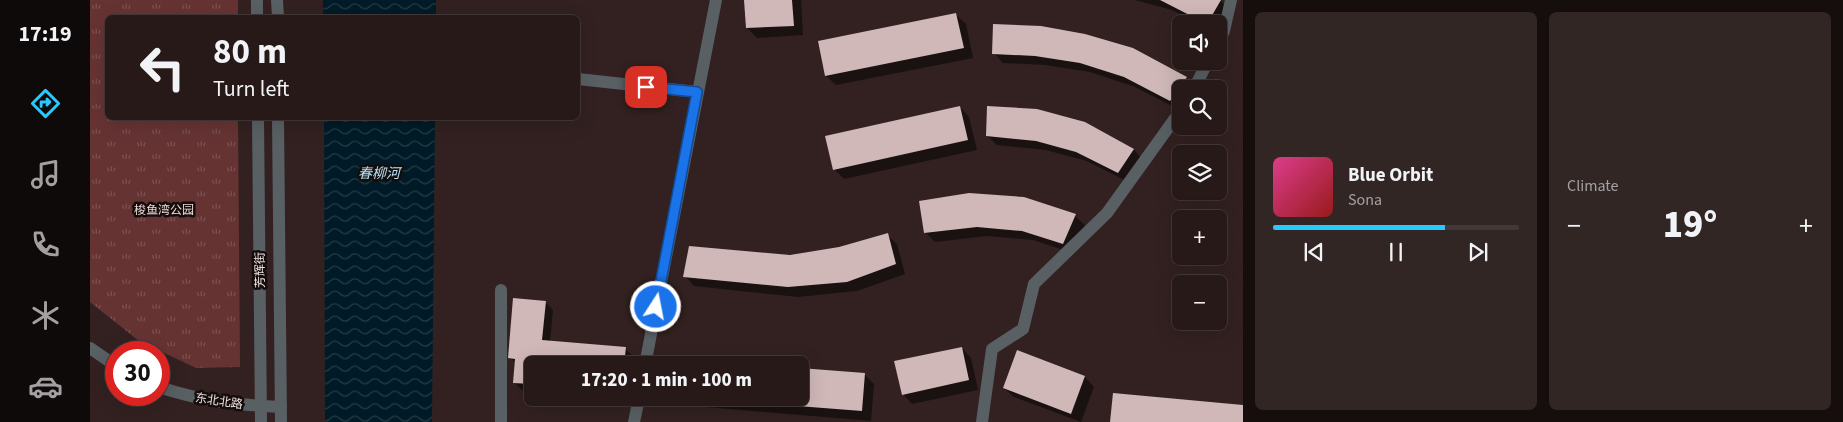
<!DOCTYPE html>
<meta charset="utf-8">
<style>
:root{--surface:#261918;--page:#322625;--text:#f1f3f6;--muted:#a4a0a2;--line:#423837;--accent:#29c8ff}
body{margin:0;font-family:"Source Sans 3","Noto Sans SC",sans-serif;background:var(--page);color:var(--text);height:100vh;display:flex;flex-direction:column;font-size:19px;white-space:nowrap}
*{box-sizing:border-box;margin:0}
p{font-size:16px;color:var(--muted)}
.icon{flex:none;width:28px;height:28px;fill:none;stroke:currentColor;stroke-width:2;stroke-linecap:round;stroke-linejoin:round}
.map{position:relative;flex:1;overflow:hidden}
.sheet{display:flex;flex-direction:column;gap:12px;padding:12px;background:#150e0d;width:600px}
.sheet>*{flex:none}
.hud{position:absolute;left:15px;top:15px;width:475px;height:105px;border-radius:8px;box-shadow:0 5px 20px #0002,0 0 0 1px var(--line);background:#261918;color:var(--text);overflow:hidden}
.tools{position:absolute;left:1082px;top:15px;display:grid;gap:10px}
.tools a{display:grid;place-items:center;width:55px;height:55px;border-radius:8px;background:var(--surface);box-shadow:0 5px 20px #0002,0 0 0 1px var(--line);font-size:25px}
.speed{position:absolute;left:15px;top:341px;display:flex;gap:10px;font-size:25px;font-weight:700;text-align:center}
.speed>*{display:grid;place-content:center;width:65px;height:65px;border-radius:50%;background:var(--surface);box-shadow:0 5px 20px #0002,0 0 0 1px var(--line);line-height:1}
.speed .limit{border:8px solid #d22;background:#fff;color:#111}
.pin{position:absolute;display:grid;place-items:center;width:42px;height:42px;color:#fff;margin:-21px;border-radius:10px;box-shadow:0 2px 8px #0006}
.me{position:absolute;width:55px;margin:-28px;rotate:11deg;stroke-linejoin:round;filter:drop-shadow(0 0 4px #0008)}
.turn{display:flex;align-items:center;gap:18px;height:105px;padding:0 25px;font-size:22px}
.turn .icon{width:65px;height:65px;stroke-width:2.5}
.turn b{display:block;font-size:35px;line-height:42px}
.big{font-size:38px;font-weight:800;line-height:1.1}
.sheet .widget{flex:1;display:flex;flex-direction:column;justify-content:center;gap:8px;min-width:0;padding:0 18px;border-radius:8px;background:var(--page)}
.song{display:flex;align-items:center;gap:15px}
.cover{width:60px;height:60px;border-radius:8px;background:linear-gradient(135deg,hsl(330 70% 55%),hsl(0 70% 35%))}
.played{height:5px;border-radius:2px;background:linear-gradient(90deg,var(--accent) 70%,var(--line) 70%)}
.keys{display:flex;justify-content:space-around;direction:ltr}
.heat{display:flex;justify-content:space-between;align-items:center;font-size:28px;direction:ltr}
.sheet .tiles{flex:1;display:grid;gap:12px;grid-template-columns:repeat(2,1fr)}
.trip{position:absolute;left:434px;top:356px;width:285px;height:50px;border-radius:8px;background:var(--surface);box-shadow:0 5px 20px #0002,0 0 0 1px var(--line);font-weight:800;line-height:50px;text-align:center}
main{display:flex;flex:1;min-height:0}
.tab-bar{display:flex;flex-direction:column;width:90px;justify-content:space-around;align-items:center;background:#0f0a0a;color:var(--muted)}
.tab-bar .icon{width:35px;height:35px}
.tab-bar .current{color:var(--accent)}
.tab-bar b{font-size:22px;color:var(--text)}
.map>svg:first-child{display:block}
.park{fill:url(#park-tufts)}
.water{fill:url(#water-waves)}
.shadow{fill:#0007}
.building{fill:#cfb8b7}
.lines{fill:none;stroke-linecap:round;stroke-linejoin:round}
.minor{stroke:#586064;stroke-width:12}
.route-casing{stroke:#114b97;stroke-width:12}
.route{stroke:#1a73e8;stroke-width:9}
.labels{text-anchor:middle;stroke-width:5;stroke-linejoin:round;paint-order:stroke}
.park-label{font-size:12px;fill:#efd7d5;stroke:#140d0c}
.street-label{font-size:12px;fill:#f3e7e6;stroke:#140d0c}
.water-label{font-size:14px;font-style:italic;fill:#b6e3f8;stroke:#140d0c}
</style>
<main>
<nav class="tab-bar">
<b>17:19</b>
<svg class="icon current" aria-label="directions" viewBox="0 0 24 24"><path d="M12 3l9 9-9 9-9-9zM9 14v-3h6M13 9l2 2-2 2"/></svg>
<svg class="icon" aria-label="music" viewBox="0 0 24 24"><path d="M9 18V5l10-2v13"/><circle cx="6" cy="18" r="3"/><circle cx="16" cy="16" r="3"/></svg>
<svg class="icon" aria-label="phone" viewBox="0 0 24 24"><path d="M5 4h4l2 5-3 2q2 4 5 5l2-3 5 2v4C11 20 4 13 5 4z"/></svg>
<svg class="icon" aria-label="climate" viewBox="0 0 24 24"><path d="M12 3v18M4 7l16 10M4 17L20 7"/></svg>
<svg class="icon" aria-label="car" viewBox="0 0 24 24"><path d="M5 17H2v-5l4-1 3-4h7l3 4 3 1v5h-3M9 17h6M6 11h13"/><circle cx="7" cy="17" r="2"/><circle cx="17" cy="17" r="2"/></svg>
</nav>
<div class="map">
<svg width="1153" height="422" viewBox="0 0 1153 422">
<defs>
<pattern id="park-tufts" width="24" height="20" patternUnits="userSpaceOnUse" patternTransform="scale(1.25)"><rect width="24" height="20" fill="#633"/><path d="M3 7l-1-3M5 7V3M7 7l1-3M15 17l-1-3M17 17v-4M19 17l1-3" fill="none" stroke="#7c5151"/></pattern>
<pattern id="water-waves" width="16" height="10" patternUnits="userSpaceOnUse" patternTransform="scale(1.25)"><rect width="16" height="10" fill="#001b27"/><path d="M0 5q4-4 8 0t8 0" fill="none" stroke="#263c46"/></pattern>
</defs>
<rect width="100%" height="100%" fill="#322120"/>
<polygon class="park" points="0,0 148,0 148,17 18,18 18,118 148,118 150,367 106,368 49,341 0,302"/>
<g class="water">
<rect x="233" y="0" width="113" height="17"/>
<polygon points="234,118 345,118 342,422 235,422"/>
</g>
<g class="shadow">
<polygon points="656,0 711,0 713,35 667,38 657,28"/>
<polygon points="1045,0 1130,0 1140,10 1129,29 1129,24 1109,24 1082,10"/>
<polygon points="866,15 876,24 883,58 746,85 736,76"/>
<polygon points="951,27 1096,78 1106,87 1091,89 1090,110 1045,87 1000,72 955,65 913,63 904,53"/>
<polygon points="870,107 879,117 887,150 754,179 744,169"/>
<polygon points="994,123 1044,150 1053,160 1038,182 997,161 956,150 907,145 897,136"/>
<polygon points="985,216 995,225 983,253 943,240 897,236 845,242 835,232"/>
<polygon points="797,235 807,244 815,274 767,291 708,297 604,286 595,276 749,248"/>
<polygon points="455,302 463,310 460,342 535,349 543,356 542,365 442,365 442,391 432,390 424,382 426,363 420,357"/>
<polygon points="872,348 881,358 888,390 822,404 813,394"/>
<polygon points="710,369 775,375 784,384 781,421 581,404 574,398 710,398"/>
<polygon points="995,377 1004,387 991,422 924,397 914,388"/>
<polygon points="517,398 539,398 539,399"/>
</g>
<g class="building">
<polygon points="654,0 702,0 704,26 656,28"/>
<polygon points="1070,0 1131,0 1117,24"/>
<polygon points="866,13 874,48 735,76 728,41"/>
<polygon points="903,24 951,26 995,34 1043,48 1097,77 1080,101 1034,77 990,63 945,56 902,54"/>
<polygon points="870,106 878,140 743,170 735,136"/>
<polygon points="897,106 947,109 995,122 1044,149 1028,173 986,152 946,141 896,136"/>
<polygon points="879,193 934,197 986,214 973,244 932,231 887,227 834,233 829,201"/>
<polygon points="798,233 806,264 757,282 698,287 593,277 599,246 700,255 749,247"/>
<polygon points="423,298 456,301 452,340 536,347 534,365 442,365 442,384 423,383 425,359 418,358"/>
<polygon points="872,347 879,380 812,395 804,361"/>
<polygon points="927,350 995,376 981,414 913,388"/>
<polygon points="573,357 653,364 653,365 572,365"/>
<polygon points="710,368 775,373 772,411 617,399 710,398"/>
<polygon points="1023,393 1153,405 1153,422 1020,422"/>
</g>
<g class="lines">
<g class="minor">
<polyline points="167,0 167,18"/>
<polyline points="187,0 188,18"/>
<polyline points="1129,41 1134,31 1141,0"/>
<polyline points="488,79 607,92"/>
<polyline points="1104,89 1118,61"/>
<polyline points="168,118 171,422"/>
<polyline points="188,118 191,422"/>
<polyline points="411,290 411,422"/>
<polyline points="0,348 26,366"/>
<polyline points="555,365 626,0"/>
<path d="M69,387C111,401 147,405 191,407"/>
<polyline points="544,422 549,398"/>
<polyline points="892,422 902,349 933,329 944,284 1017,213 1091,110"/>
</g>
</g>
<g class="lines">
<defs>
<polyline id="route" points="556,87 607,92 566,307"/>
</defs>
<use href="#route" class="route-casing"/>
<use href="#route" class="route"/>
</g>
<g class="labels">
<g class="park-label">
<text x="74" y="214">梭鱼湾公园</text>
</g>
<g class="street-label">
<text transform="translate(170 270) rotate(-91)" y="4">芳辉街</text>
<text transform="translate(129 401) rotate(8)" y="4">东北北路</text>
</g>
<g class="water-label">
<text x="289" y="178">春柳河</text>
</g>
</g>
</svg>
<div class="tools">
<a><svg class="icon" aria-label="sound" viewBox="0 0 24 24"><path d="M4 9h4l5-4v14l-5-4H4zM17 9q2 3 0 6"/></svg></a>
<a><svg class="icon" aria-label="search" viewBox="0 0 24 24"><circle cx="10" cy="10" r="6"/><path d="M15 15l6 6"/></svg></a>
<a><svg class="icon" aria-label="layers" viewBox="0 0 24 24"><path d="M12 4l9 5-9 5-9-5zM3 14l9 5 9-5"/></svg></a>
<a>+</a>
<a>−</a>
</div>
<div class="speed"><div class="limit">30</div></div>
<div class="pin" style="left:556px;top:87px;background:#d93025"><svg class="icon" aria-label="arrive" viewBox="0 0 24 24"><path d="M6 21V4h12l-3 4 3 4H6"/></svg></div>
<svg class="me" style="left:566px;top:307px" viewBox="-20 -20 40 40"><circle r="17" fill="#1a73e8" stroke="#fff" stroke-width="3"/><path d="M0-11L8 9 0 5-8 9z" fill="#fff"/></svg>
<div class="trip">17:20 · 1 min · 100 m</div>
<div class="hud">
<div class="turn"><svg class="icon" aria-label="left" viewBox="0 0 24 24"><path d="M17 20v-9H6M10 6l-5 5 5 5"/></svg><div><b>80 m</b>Turn left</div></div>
</div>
</div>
<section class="sheet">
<div class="tiles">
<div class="widget">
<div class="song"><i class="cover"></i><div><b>Blue Orbit</b><p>Sona</p></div></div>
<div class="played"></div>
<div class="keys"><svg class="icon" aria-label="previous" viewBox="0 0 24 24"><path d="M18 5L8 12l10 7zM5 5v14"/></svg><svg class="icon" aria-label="pause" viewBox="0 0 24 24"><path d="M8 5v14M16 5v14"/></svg><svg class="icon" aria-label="next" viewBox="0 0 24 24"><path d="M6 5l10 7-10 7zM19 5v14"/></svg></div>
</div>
<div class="widget"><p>Climate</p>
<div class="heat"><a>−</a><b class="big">19°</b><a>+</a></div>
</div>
</div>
</section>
</main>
